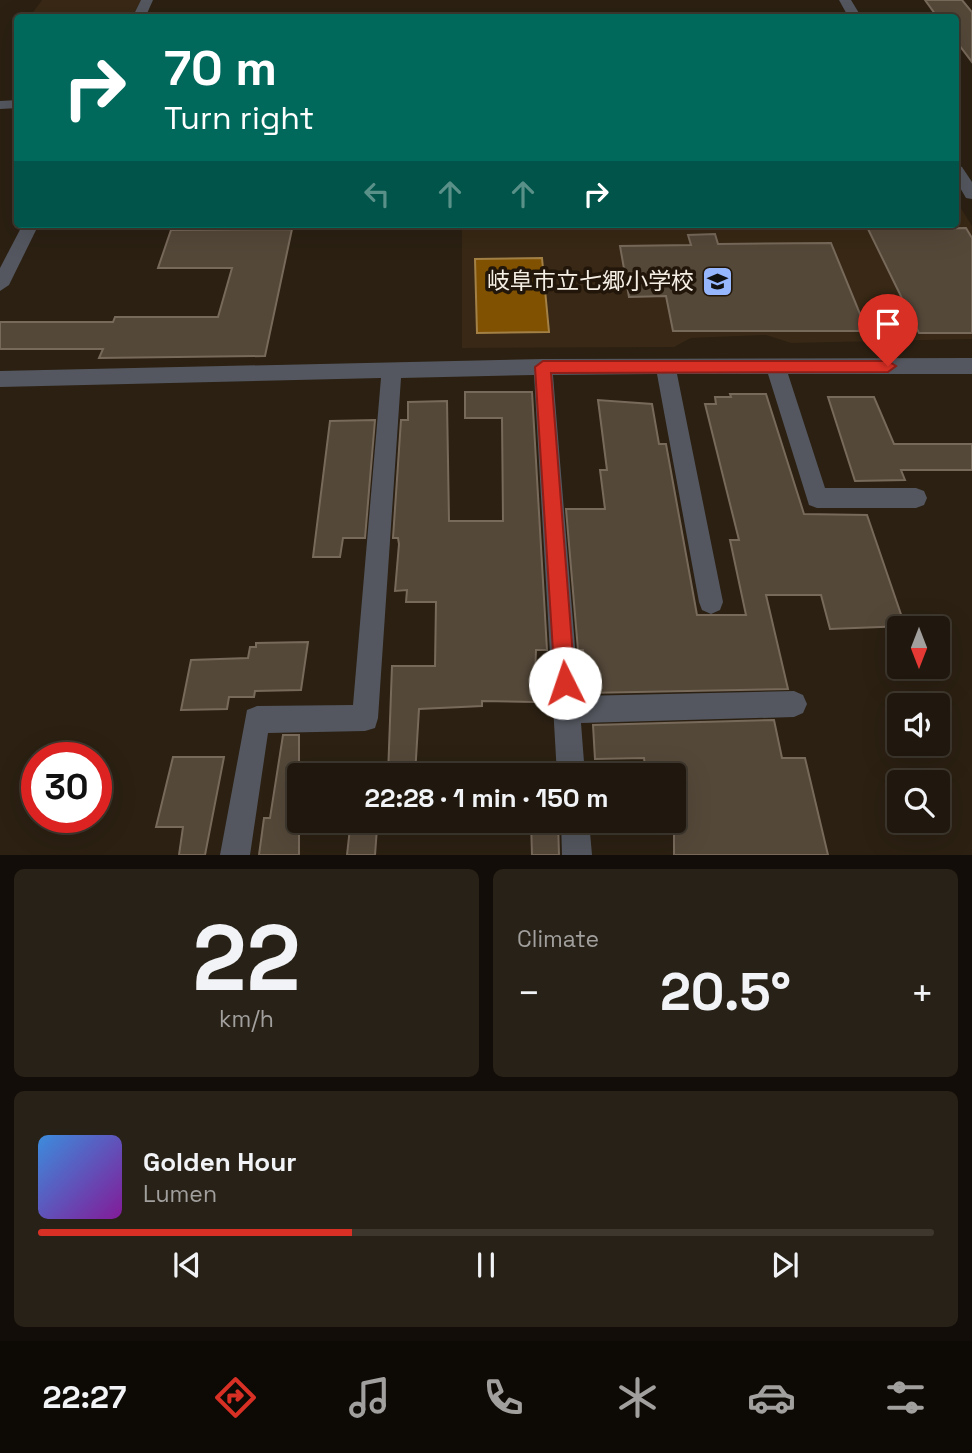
<!DOCTYPE html>
<meta charset="utf-8">
<style>
:root{--surface:#20180e;--page:#282117;--text:#f1f3f6;--muted:#a2a09e;--line:#3d372e;--accent:#d93025}
body{margin:0;font-family:"Space Grotesk","Noto Sans JP",sans-serif;background:var(--page);color:var(--text);height:100vh;display:flex;flex-direction:column;font-size:26px;white-space:nowrap}
*{box-sizing:border-box;margin:0}
p{font-size:23px;color:var(--muted)}
.icon{flex:none;width:38px;height:38px;fill:none;stroke:currentColor;stroke-width:2;stroke-linecap:round;stroke-linejoin:round}
.map{position:relative;height:855px;overflow:hidden}
.drawer{display:flex;flex-direction:column;gap:14px;padding:14px;background:#120d08;flex:1}
.drawer>*{flex:none}
.top-card{position:absolute;left:14px;top:14px;width:945px;height:214px;border-radius:7px;box-shadow:0 7px 28px #0002,0 0 0 2px var(--line);background:#00695c;color:#fff;overflow:hidden}
.needle{width:46px;rotate:180deg}
.fabs{position:absolute;left:887px;top:616px;display:grid;gap:14px}
.fabs a{display:grid;place-items:center;width:63px;height:63px;border-radius:7px;background:var(--surface);box-shadow:0 7px 28px #0002,0 0 0 2px var(--line);font-size:35px}
.speed{position:absolute;left:21px;top:742px;display:flex;gap:14px;font-size:35px;font-weight:700;text-align:center}
.speed>*{display:grid;place-content:center;width:91px;height:91px;border-radius:50%;background:var(--surface);box-shadow:0 7px 28px #0002,0 0 0 2px var(--line);line-height:1}
.speed .limit{border:10px solid #d22;background:#fff;color:#111}
.pin{position:absolute;display:grid;place-items:center;width:60px;height:60px;color:#fff;margin:-72px -30px;border-radius:50% 50% 50% 0;rotate:-45deg;box-shadow:0 0 7px #0007}
.pin .icon{rotate:45deg}
.me{position:absolute;width:77px;margin:-38px;rotate:356deg;stroke-linejoin:round;filter:drop-shadow(0 0 5px #0008)}
.turn{display:flex;align-items:center;gap:24px;height:147px;padding:0 35px;font-size:32px}
.turn .icon{width:91px;height:91px;stroke-width:2.5}
.turn b{display:block;font-size:49px;line-height:60px}
.lanes{display:flex;align-items:center;height:66px;padding:0 35px;background:#0003;justify-content:center;gap:35px;direction:ltr}
.lanes .off{opacity:.35}
.big{font-size:52px;font-weight:800;line-height:1.1}
.drawer .widget{flex:1;display:flex;flex-direction:column;justify-content:center;gap:10px;min-width:0;padding:0 24px;border-radius:10px;background:var(--page)}
.drawer .dial{align-items:center;gap:0}
.dial b{font-size:91px;line-height:1}
.song{display:flex;align-items:center;gap:21px}
.cover{width:84px;height:84px;border-radius:10px;background:linear-gradient(135deg,hsl(210 70% 55%),hsl(290 70% 35%))}
.played{height:7px;border-radius:4px;background:linear-gradient(90deg,var(--accent) 35%,var(--line) 35%)}
.keys{display:flex;justify-content:space-around;direction:ltr}
.heat{display:flex;justify-content:space-between;align-items:center;font-size:38px;direction:ltr}
.drawer .tiles{flex:1;display:grid;gap:14px;grid-template-columns:1fr 1fr}
.widget:last-child{grid-column:span 2}
.trip{position:absolute;left:287px;top:763px;width:399px;height:70px;border-radius:7px;background:var(--surface);box-shadow:0 7px 28px #0002,0 0 0 2px var(--line);font-weight:800;line-height:70px;text-align:center}
.tab-bar{display:flex;height:112px;justify-content:space-around;align-items:center;background:#0d0a06;color:var(--muted)}
.tab-bar .icon{width:49px;height:49px}
.tab-bar .active{color:var(--accent)}
.tab-bar b{font-size:32px;color:var(--text)}
.map>svg:first-child{display:block}
.built{fill:#382815}
.water{fill:#805100;stroke:#a38045;stroke-width:2}
.building{fill:#544839;stroke:#786a5b;stroke-width:2}
.lines{fill:none;stroke-linecap:round;stroke-linejoin:round}
.minor{fill:#54575f;fill-rule:evenodd}
.route{fill:#d93025;stroke:#8d1f18;stroke-width:2}
.labels{text-anchor:middle;stroke-width:7;stroke-linejoin:round;paint-order:stroke}
.poi-label{font-size:23px;fill:#f6efe6;stroke:#211609;text-anchor:end}
</style>
<div class="map">
<svg width="972" height="855" viewBox="0 0 972 855">
<rect width="100%" height="100%" fill="#2b2012"/>
<g class="built">
<polygon points="42,0 141,0 133,15 31,15"/>
<polygon points="956,200 972,226 972,339 791,343 766,335 691,338 674,347 462,348 462,224 956,224"/>
</g>
<polygon class="water" points="542,258 549,332 477,333 475,259"/>
<g class="building">
<polygon points="925,0 962,0 972,12 972,62 956,41 956,18 938,18"/>
<polygon points="966,228 972,238 972,333 919,333 868,229"/>
<polygon points="292,229 265,356 99,358 103,349 0,349 0,322 113,322 115,317 218,317 232,268 158,268 171,230"/>
<polygon points="715,234 718,244 831,243 867,331 673,331 666,296 629,297 620,246 691,245 688,235"/>
<polygon points="465,392 532,392 547,650 536,650 534,702 482,701 482,706 419,709 415,775 388,775 392,666 435,666 436,602 406,602 407,590 395,591 399,544 398,538 393,538 401,420 408,420 408,402 447,401 449,521 503,521 502,418 465,418"/>
<polygon points="730,394 766,394 804,514 867,515 905,626 830,629 821,595 766,595 788,689 586,693 583,650 578,650 566,509 605,509 600,470 607,470 598,400 652,404 659,444 666,444 697,615 746,615 730,540 739,540 705,404 716,404 715,397 731,397"/>
<polygon points="828,397 874,397 894,444 972,444 972,470 901,470 905,480 855,481"/>
<polygon points="375,420 365,538 343,538 340,557 313,557 330,421"/>
<polygon points="308,642 301,690 255,691 254,697 229,697 227,709 181,710 191,660 248,658 250,647 256,647 256,643"/>
<polygon points="774,720 782,758 805,758 828,855 674,855 674,775 646,775 644,758 595,759 593,725"/>
<polygon points="283,735 299,735 299,855 259,855 264,818 270,818"/>
<polygon points="173,757 224,757 205,855 179,855 183,827 156,827"/>
<polygon points="525,766 525,775 475,775 475,767"/>
<polygon points="531,821 558,821 559,855 532,855"/>
<polygon points="350,828 377,828 375,855 347,855"/>
</g>
<g class="lines">
<g class="minor">
<polygon points="141,0 153,0 145,18 132,18"/>
<polygon points="839,0 851,0 862,18 849,18"/>
<polygon points="18,100 18,108 0,109 0,101"/>
<polygon points="956,165 962,167 972,182 972,199 966,198 956,181"/>
<polygon points="23,224 39,224 9,285 0,291 0,268"/>
<polygon points="972,358 972,374 788,374 825,488 916,488 924,491 927,498 924,505 916,508 817,508 809,505 768,374 677,374 723,602 720,610 711,614 702,610 699,602 657,374 553,375 579,696 794,691 803,695 807,704 803,713 794,717 581,723 585,775 557,775 534,375 401,378 378,718 375,728 365,731 268,733 250,855 220,855 247,710 257,706 353,705 381,378 0,387 0,371 543,359"/>
<polygon points="561,821 589,821 592,855 562,855"/>
</g>
</g>
<polygon class="route" points="543,361 888,361 896,366 888,372 551,373 575,683 572,690 565,693 558,690 555,683 535,367"/>
<defs>
<symbol id="school-square" viewBox="-11 -11 22 22"><rect x="-9" y="-9" width="18" height="18" rx="4" fill="#96b6fd" stroke="#211609"/><path d="M0-5L7-2L0 1L-7-2ZM-4 1L0 2.5L4 1V4Q0 6-4 4Z" fill="#111"/></symbol>
</defs>
<g fill-rule="evenodd">
<use href="#school-square" x="700" y="264" width="35" height="35"/>
</g>
<g class="labels">
<g class="poi-label">
<text x="694" y="289">岐阜市立七郷小学校</text>
</g>
</g>
</svg>
<div class="fabs">
<a><svg class="needle" viewBox="-14 -14 28 28"><path d="M0-13l5 13h-10z" fill="#e53935"/><path d="M0 13l5-13h-10z" fill="#a2a09e"/></svg></a>
<a><svg class="icon" aria-label="sound" viewBox="0 0 24 24"><path d="M4 9h4l5-4v14l-5-4H4zM17 9q2 3 0 6"/></svg></a>
<a><svg class="icon" aria-label="search" viewBox="0 0 24 24"><circle cx="10" cy="10" r="6"/><path d="M15 15l6 6"/></svg></a>
</div>
<div class="speed"><div class="limit">30</div></div>
<div class="pin" style="left:888px;top:366px;background:#d93025"><svg class="icon" aria-label="arrive" viewBox="0 0 24 24"><path d="M6 21V4h12l-3 4 3 4H6"/></svg></div>
<svg class="me" style="left:565px;top:683px" viewBox="-20 -20 40 40"><circle r="19" fill="#fff"/><path d="M0-13L10 11 0 6-10 11z" fill="#d93025"/></svg>
<div class="trip">22:28 · 1 min · 150 m</div>
<div class="top-card">
<div class="turn"><svg class="icon" aria-label="right" viewBox="0 0 24 24"><path d="M7 20v-9h11M14 6l5 5-5 5"/></svg><div><b>70 m</b>Turn right</div></div>
<div class="lanes"><svg class="icon off" aria-label="left" viewBox="0 0 24 24"><path d="M17 20v-9H6M10 6l-5 5 5 5"/></svg><svg class="icon off" aria-label="ahead" viewBox="0 0 24 24"><path d="M12 20V5M6 11l6-6 6 6"/></svg><svg class="icon off" aria-label="ahead" viewBox="0 0 24 24"><path d="M12 20V5M6 11l6-6 6 6"/></svg><svg class="icon" aria-label="right" viewBox="0 0 24 24"><path d="M7 20v-9h11M14 6l5 5-5 5"/></svg></div>
</div>
</div>
<section class="drawer">
<div class="tiles">
<div class="widget dial"><b>22</b><p>km/h</p></div>
<div class="widget"><p>Climate</p>
<div class="heat"><a>−</a><b class="big">20.5°</b><a>+</a></div>
</div>
<div class="widget">
<div class="song"><i class="cover"></i><div><b>Golden Hour</b><p>Lumen</p></div></div>
<div class="played"></div>
<div class="keys"><svg class="icon" aria-label="previous" viewBox="0 0 24 24"><path d="M18 5L8 12l10 7zM5 5v14"/></svg><svg class="icon" aria-label="pause" viewBox="0 0 24 24"><path d="M8 5v14M16 5v14"/></svg><svg class="icon" aria-label="next" viewBox="0 0 24 24"><path d="M6 5l10 7-10 7zM19 5v14"/></svg></div>
</div>
</div>
</section>
<nav class="tab-bar">
<b>22:27</b>
<svg class="icon active" aria-label="directions" viewBox="0 0 24 24"><path d="M12 3l9 9-9 9-9-9zM9 14v-3h6M13 9l2 2-2 2"/></svg>
<svg class="icon" aria-label="music" viewBox="0 0 24 24"><path d="M9 18V5l10-2v13"/><circle cx="6" cy="18" r="3"/><circle cx="16" cy="16" r="3"/></svg>
<svg class="icon" aria-label="phone" viewBox="0 0 24 24"><path d="M5 4h4l2 5-3 2q2 4 5 5l2-3 5 2v4C11 20 4 13 5 4z"/></svg>
<svg class="icon" aria-label="climate" viewBox="0 0 24 24"><path d="M12 3v18M4 7l16 10M4 17L20 7"/></svg>
<svg class="icon" aria-label="car" viewBox="0 0 24 24"><path d="M5 17H2v-5l4-1 3-4h7l3 4 3 1v5h-3M9 17h6M6 11h13"/><circle cx="7" cy="17" r="2"/><circle cx="17" cy="17" r="2"/></svg>
<svg class="icon" aria-label="filters" viewBox="0 0 24 24"><path d="M4 7h16M4 17h16"/><circle cx="9" cy="7" r="2"/><circle cx="15" cy="17" r="2"/></svg>
</nav>
